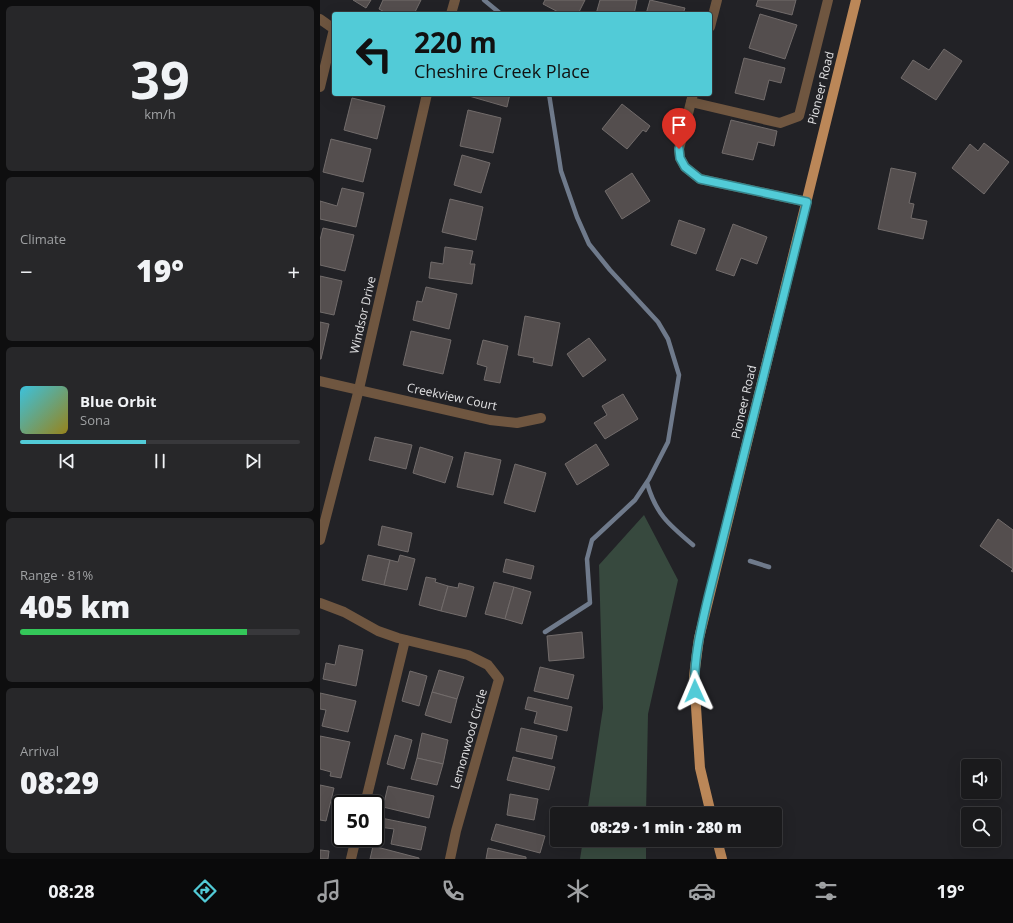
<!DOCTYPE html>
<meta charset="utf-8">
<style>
:root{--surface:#1a1a1c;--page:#272729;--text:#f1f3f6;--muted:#9fa1a3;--line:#38383b;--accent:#52cbd7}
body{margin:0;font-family:"Open Sans",sans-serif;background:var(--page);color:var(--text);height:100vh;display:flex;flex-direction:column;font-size:15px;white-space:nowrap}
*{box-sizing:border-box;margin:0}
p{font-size:13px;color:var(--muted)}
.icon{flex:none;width:22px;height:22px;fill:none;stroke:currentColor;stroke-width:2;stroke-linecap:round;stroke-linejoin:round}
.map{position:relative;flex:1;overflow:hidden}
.panel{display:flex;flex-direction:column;gap:6px;padding:6px;background:#0e0e0f;width:320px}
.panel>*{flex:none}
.top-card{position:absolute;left:12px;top:12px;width:380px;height:84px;border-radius:4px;box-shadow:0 4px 16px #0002,0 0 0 1px var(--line);background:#52cbd7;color:#111;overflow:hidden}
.controls{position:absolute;left:641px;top:759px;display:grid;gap:8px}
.controls a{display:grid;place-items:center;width:40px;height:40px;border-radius:4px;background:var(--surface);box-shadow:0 4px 16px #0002,0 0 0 1px var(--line);font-size:20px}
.speed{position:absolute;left:12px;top:795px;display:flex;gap:8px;font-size:20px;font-weight:700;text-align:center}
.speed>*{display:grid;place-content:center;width:52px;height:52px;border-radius:50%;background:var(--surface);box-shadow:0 4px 16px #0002,0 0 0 1px var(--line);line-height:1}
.speed .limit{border:2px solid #111;border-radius:6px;background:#fff;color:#111}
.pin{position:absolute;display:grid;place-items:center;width:34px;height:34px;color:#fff;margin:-41px -17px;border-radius:50% 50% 50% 0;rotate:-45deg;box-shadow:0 0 4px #0007}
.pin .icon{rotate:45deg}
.me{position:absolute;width:44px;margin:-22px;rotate:359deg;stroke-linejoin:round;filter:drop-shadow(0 0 3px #0008)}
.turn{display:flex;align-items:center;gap:14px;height:84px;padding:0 16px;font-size:18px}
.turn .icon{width:52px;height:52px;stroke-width:2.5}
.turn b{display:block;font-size:28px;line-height:34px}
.big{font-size:30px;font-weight:800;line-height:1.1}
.panel .card{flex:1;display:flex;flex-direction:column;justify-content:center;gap:6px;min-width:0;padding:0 14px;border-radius:6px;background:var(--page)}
.panel .dial{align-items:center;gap:0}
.dial b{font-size:52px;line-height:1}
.song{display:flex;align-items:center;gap:12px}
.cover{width:48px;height:48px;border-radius:6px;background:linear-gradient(135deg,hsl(190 70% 55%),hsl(50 70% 35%))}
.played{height:4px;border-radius:2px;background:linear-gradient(90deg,var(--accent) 45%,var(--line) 45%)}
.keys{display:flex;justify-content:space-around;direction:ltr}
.heat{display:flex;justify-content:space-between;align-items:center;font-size:22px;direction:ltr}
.charge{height:6px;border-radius:3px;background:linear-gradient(90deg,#34c759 81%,var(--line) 0)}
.trip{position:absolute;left:230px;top:807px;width:232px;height:40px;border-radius:4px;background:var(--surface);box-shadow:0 4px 16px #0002,0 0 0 1px var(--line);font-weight:800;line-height:40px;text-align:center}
.dock{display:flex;height:64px;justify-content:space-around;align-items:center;background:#0a0a0b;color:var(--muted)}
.dock .icon{width:28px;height:28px}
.dock .on{color:var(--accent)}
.dock b{font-size:18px;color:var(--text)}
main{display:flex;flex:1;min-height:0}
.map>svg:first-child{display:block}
.green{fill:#37493e}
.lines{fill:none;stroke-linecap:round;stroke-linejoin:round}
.stream{stroke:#6f7a8b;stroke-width:4.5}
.building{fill:#544e4e;stroke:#726c6b}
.minor{stroke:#6f5640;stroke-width:10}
.major{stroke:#bb8758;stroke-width:10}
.route-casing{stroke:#35848c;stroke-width:10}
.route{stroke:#52cbd7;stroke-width:7}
.labels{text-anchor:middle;stroke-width:4;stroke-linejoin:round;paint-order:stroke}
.street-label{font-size:12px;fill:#e3e3e5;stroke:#222226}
</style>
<main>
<section class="panel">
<div class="card dial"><b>39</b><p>km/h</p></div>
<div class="card"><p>Climate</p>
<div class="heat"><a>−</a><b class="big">19°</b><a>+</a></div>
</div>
<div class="card">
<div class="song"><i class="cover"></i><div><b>Blue Orbit</b><p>Sona</p></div></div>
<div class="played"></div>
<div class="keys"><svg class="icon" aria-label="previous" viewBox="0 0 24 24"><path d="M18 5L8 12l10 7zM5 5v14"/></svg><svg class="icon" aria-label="pause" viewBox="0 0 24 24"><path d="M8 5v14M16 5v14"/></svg><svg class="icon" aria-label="next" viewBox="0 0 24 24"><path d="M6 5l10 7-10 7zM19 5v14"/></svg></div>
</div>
<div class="card"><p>Range · 81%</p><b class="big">405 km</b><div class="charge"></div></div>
<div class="card"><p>Arrival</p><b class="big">08:29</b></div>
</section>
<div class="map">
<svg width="693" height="859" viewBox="0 0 693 859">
<rect width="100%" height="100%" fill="#222226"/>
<g class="green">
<polygon points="324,515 358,580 328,714 326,814 267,814 283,708 279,565"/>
<polygon points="263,840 326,840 326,859 260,859"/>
</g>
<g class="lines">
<g class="stream">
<polyline points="164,0 181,14"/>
<path d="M327,483C336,514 348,524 373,545"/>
<polyline points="430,561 449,567"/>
<polyline points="225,632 270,603 267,559 272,540 315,500 329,479 348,442 359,375 348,339 338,322 290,270 269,244 257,217 241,171 229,94"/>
</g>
</g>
<g class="building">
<polygon points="33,0 51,0 46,8"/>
<polygon points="63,0 101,0 94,14 68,14 59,9"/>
<polygon points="225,0 265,0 258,14 242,14 223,4"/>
<polygon points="280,0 317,0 314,14 276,14"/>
<polygon points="330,0 365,8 363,14 326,14"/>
<polygon points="438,0 476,0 472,15 436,6"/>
<polygon points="440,14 477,25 465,59 429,48"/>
<polygon points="624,49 642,61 616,100 581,78 593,60 609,70"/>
<polygon points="424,58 465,68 461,83 449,80 444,100 415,93"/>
<polygon points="149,94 190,94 187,107 149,96"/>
<polygon points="32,98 65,106 57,139 24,130"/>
<polygon points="302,104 330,126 326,132 323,130 307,149 282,129"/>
<polygon points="148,110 181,118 173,153 140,146"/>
<polygon points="411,120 457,131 454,146 438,142 433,160 402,153"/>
<polygon points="11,139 51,149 43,182 3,172"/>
<polygon points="664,143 689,162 664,194 632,168 650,144 658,151"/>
<polygon points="142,155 170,163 161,193 134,185"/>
<polygon points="571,168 596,173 589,203 594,204 591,218 607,221 603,239 558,229"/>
<polygon points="312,173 330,201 302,219 285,191"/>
<polygon points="22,188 44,193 36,227 0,219 0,201 17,206"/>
<polygon points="130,199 163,207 156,240 122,232"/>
<polygon points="359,220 385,229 376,254 351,245"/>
<polygon points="413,224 447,237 437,264 421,258 414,276 396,270"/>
<polygon points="3,228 34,235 25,271 0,265 0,240"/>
<polygon points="125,247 153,251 150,264 155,264 152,284 109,278 111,262 123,264"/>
<polygon points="0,276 22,281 14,315 0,312"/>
<polygon points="106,287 137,294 129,329 93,320 97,301 102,302"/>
<polygon points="205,316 240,323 232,366 213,362 214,358 198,355"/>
<polygon points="0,322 9,324 1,359 0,359"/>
<polygon points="91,331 131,340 123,374 83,365"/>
<polygon points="269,338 286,360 263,377 247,354"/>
<polygon points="163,340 188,346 180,383 164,380 167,367 157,364"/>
<polygon points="303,394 318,419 285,439 274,423 287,415 282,406"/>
<polygon points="55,437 92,445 86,469 49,460"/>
<polygon points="276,444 289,465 257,485 245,464"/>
<polygon points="100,447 133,457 125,483 93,473"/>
<polygon points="145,452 181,460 173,495 137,487"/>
<polygon points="195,464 226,473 215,512 184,503"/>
<polygon points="678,519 693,530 693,572 691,571 693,569 660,546"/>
<polygon points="62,526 92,533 88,552 58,545"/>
<polygon points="48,555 70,560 64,585 42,580"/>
<polygon points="80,555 95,559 87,590 64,585 70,560 78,562"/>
<polygon points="186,559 214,566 211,579 183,572"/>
<polygon points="106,577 116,579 115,582 128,586 121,611 99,605"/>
<polygon points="174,582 194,587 185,619 165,614"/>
<polygon points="139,583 154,587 146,617 121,611 128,586 138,588"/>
<polygon points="194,587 211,592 202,624 185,619"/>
<polygon points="262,632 264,658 229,661 227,636"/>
<polygon points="19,645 43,650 36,686 3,679 6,663 15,665"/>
<polygon points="220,667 254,675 248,699 214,691"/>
<polygon points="119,670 144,677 137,699 112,692"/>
<polygon points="90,671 107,676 99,706 82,701"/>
<polygon points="112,692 137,699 131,723 105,715"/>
<polygon points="0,693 36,701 28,732 2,726 6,710 0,709"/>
<polygon points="208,697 252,707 247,731 214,723 217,712 205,709"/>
<polygon points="201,728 237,736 232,759 196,751"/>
<polygon points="102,733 128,740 123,764 97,758"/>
<polygon points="75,735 92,740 84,769 67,764"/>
<polygon points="0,736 30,742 21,778 10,776 11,772 0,769"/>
<polygon points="193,757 235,767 229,790 187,780"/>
<polygon points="97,758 123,764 117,785 91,779"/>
<polygon points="0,785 14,788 6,821 0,820"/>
<polygon points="68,786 114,796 109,818 63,807"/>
<polygon points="190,794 218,799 214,820 187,815"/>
<polygon points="61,818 106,827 101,850 71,844 74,829 59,827"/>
<polygon points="176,824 225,836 220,853 171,840"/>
<polygon points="53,846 99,858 99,859 50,859"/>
<polygon points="168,848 206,857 206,859 166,859"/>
<polygon points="0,850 9,851 8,859 0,859"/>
</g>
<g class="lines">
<g class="minor">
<polyline points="131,14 135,0"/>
<polyline points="0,19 14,29"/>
<polyline points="390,27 397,0"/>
<polyline points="0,87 14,29"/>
<polyline points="373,94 359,149 360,158 365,167 380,179 487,202"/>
<polyline points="371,102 460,123 479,116 508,0"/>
<polyline points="0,381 170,420 197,423 221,418"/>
<polyline points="0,540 39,389 107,94"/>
<polyline points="0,603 24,612 58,631 78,638 148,655 168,665 179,679 136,831 130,859"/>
<polyline points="45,804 85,640"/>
<polyline points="31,859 36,838"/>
</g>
<g class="major">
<polyline points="391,814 380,768 374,676 379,638 536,0"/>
<polyline points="397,840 402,859"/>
</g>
</g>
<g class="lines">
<defs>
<path id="route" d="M359,149L360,158L365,167L380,179L487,202L388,598C381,628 373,660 375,691"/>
</defs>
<use href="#route" class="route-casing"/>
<use href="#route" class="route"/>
</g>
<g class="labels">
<g class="street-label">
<text transform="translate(501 88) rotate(-76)" y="4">Pioneer Road</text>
<text transform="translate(43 315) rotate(-77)" y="4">Windsor Drive</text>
<text transform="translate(132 397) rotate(12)" y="4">Creekview Court</text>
<text transform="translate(424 402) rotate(-77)" y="4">Pioneer Road</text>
<text transform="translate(149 739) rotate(-74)" y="4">Lemonwood Circle</text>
</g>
</g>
</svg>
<div class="controls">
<a><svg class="icon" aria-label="sound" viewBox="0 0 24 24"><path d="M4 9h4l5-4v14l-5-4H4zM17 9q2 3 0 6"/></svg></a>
<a><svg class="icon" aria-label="search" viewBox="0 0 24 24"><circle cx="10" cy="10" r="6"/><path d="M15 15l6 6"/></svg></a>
</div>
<div class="speed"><div class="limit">50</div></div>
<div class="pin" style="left:359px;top:149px;background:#d93025"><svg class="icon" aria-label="arrive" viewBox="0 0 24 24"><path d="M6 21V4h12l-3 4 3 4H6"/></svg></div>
<svg class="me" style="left:375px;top:691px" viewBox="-20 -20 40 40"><path d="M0-17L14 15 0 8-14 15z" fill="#52cbd7" stroke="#fff" stroke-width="4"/></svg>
<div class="trip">08:29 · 1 min · 280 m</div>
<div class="top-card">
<div class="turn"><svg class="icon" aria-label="left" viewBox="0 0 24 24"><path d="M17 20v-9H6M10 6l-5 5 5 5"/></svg><div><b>220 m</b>Cheshire Creek Place</div></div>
</div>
</div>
</main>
<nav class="dock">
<b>08:28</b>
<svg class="icon on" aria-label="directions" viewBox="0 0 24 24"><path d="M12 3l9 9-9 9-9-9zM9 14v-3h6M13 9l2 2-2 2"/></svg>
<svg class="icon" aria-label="music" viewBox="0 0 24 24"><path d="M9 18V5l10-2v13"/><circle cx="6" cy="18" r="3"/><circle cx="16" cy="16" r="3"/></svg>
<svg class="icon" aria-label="phone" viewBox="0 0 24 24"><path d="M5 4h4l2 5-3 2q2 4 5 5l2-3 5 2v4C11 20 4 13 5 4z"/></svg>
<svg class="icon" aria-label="climate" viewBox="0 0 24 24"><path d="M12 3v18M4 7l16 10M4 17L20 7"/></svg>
<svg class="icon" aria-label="car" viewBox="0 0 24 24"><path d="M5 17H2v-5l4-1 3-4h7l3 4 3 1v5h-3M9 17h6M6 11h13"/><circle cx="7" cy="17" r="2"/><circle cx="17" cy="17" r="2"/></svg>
<svg class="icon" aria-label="filters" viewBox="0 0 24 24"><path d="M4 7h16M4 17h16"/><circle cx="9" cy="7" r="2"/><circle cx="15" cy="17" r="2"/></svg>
<b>19°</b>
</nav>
